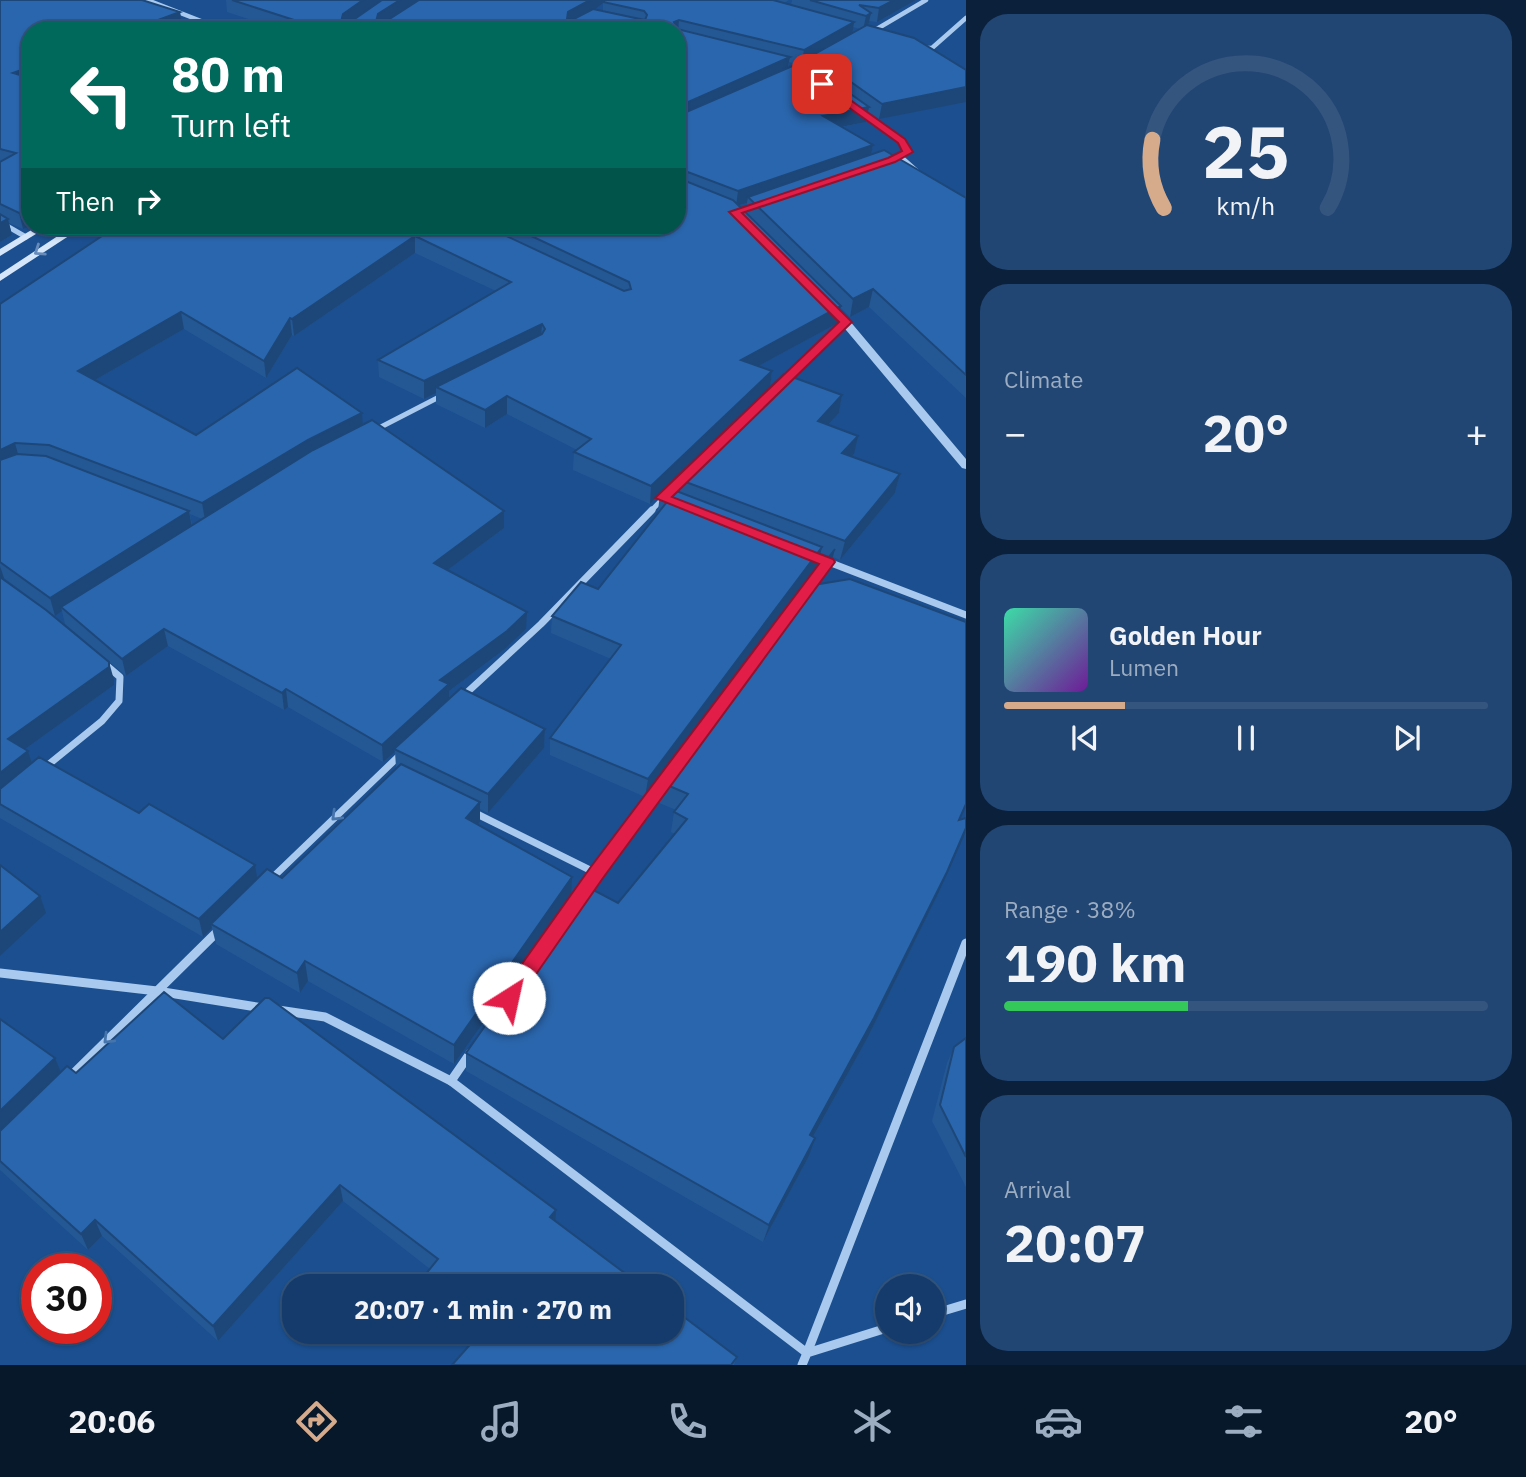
<!DOCTYPE html>
<meta charset="utf-8">
<style>
:root{--surface:#143b6b;--page:#214673;--text:#f1f3f6;--muted:#9dadc1;--line:#33557e;--accent:#d6ab8b}
body{margin:0;font-family:"IBM Plex Sans",sans-serif;background:var(--page);color:var(--text);height:100vh;display:flex;flex-direction:column;font-size:26px;white-space:nowrap}
*{box-sizing:border-box;margin:0}
p{font-size:23px;color:var(--muted)}
.icon{flex:none;width:38px;height:38px;fill:none;stroke:currentColor;stroke-width:2;stroke-linecap:round;stroke-linejoin:round}
.map{position:relative;flex:1;overflow:hidden}
.side{display:flex;flex-direction:column;gap:14px;padding:14px;background:#0b203b;width:560px}
.side>*{flex:none}
.guide{position:absolute;left:21px;top:21px;width:665px;height:214px;border-radius:28px;box-shadow:0 2px 5px #0004,0 0 0 2px var(--line);background:#00695c;color:#fff;overflow:hidden}
.buttons{position:absolute;left:875px;top:1274px;display:grid;gap:14px}
.buttons a{display:grid;place-items:center;width:70px;height:70px;border-radius:50%;background:var(--surface);box-shadow:0 2px 5px #0004,0 0 0 2px var(--line);font-size:35px}
.speed{position:absolute;left:21px;top:1253px;display:flex;gap:14px;font-size:35px;font-weight:700;text-align:center}
.speed>*{display:grid;place-content:center;width:91px;height:91px;border-radius:50%;background:var(--surface);box-shadow:0 2px 5px #0004,0 0 0 2px var(--line);line-height:1}
.speed .limit{border:10px solid #d22;background:#fff;color:#111}
.pin{position:absolute;display:grid;place-items:center;width:60px;height:60px;color:#fff;margin:-30px;border-radius:14px;box-shadow:0 4px 10px #0006}
.me{position:absolute;width:77px;margin:-38px;rotate:35deg;stroke-linejoin:round;filter:drop-shadow(0 0 5px #0008)}
.turn{display:flex;align-items:center;gap:24px;height:147px;padding:0 35px;font-size:32px}
.turn .icon{width:91px;height:91px;stroke-width:2.5}
.turn b{display:block;font-size:49px;line-height:60px}
.then{display:flex;align-items:center;height:66px;padding:0 35px;background:#0003;gap:14px;font-size:26px}
.big{font-size:52px;font-weight:700;line-height:1.1}
.side .card{flex:1;display:flex;flex-direction:column;justify-content:center;gap:10px;min-width:0;padding:0 24px;border-radius:28px;background:var(--page)}
.side .dial{align-items:center;gap:0}
.dial svg{height:182px;overflow:visible;fill:none;stroke:var(--line);stroke-width:7;stroke-linecap:round;text-anchor:middle}
.dial text{fill:var(--text);stroke:none}
.song{display:flex;align-items:center;gap:21px}
.cover{width:84px;height:84px;border-radius:10px;background:linear-gradient(135deg,hsl(160 70% 55%),hsl(280 70% 35%))}
.played{height:7px;border-radius:4px;background:linear-gradient(90deg,var(--accent) 25%,var(--line) 25%)}
.keys{display:flex;justify-content:space-around;direction:ltr}
.heat{display:flex;justify-content:space-between;align-items:center;font-size:38px;direction:ltr}
.charge{height:10px;border-radius:5px;background:linear-gradient(90deg,#34c759 38%,var(--line) 0)}
.trip{position:absolute;left:282px;top:1274px;width:402px;height:70px;border-radius:28px;background:var(--surface);box-shadow:0 2px 5px #0004,0 0 0 2px var(--line);font-weight:700;line-height:70px;text-align:center}
.menu{display:flex;height:112px;justify-content:space-around;align-items:center;background:#08182b;color:var(--muted)}
.menu .icon{width:49px;height:49px}
.menu .selected{color:var(--accent)}
.menu b{font-size:32px;color:var(--text)}
main{display:flex;flex:1;min-height:0}
.map>svg:first-child{display:block}
.lines{fill:none;stroke-linecap:round;stroke-linejoin:round}
.minor-far3{stroke:#a9c9ee;stroke-width:4.5}
.minor-far2{stroke:#a9c9ee;stroke-width:5}
.minor-far1{stroke:#a9c9ee;stroke-width:7}
.minor{stroke:#a9c9ee;stroke-width:9}
.tertiary{fill:#a9c9ee;fill-rule:evenodd}
.secondary{fill:#d6e6fa;fill-rule:evenodd}
.wall{fill:#245895;fill-rule:evenodd}
.shaded-wall{fill:#1d4779}
.building{fill:#2a66ad;stroke:#1d4779;stroke-width:2}
.oneway{stroke:#668bba}
.oneway2{stroke:#4674ac}
.route{fill:#e11d48;stroke:#92132f;stroke-width:2}
</style>
<main>
<div class="map">
<svg width="966" height="1365" viewBox="0 0 966 1365">
<rect width="100%" height="100%" fill="#1b4f8f"/>
<g class="lines">
<g class="minor-far3">
<polyline points="147,0 224,30"/>
<polyline points="870,33 926,0"/>
<polyline points="922,48 932,48 966,18"/>
<polyline points="859,111 902,142 908,152 888,161"/>
<polyline points="900,156 918,172"/>
<polyline points="0,222 3,224"/>
</g>
<g class="minor-far2">
<polyline points="0,222 26,237"/>
<polyline points="783,382 846,322"/>
<polyline points="375,430 443,395"/>
<polyline points="650,512 679,482"/>
</g>
<g class="minor-far1">
<polyline points="813,556 966,615"/>
<polyline points="461,698 541,624 652,510"/>
<polyline points="43,769 102,721 119,701 120,677 106,665"/>
<polyline points="473,812 596,873"/>
<polyline points="271,879 401,754"/>
<polyline points="589,884 664,781"/>
</g>
<g class="minor">
<polyline points="582,893 590,882"/>
<polyline points="0,973 157,991 263,1008"/>
<polyline points="278,1010 325,1017 451,1081"/>
<polyline points="471,1052 451,1081 807,1353 966,943"/>
<polyline points="69,1078 220,929"/>
<polyline points="933,1314 966,1304"/>
<polyline points="802,1365 807,1353 887,1328"/>
</g>
<polygon class="tertiary" points="828,300 831,301 849,320 966,459 966,469 962,468 825,305 823,303"/>
<g class="secondary">
<polygon points="38,226 49,226 0,256 0,249"/>
<polygon points="73,226 84,226 0,281 0,274"/>
</g>
</g>
<g class="wall">
<polygon points="0,0 180,12 182,26 172,30 30,30 23,229 9,223 12,235 0,242"/>
<path d="M226,0H789L784,3L791,5L792,0H916L877,22L869,21V26L914,38L879,119L868,112L866,122L842,127L873,145L871,154L966,198V398L869,307L850,317L841,308L838,323L758,366L772,371L770,388L842,395L839,413L828,425L854,454L852,457L900,474L895,493L840,560L833,557L830,569L819,584L966,828V830L939,892L868,1037L813,1137L809,1156L763,1242L466,1071V1053L618,903L675,834L671,832L674,812L676,810L657,802L660,782L830,556L821,553L818,565L645,797L550,755V738L611,659L551,633L552,616L598,589L660,511H658L660,494L650,504L573,470L574,452L577,450L507,414L485,428L436,404V393L424,399L379,377L378,360L496,291L415,253L294,336L292,335L266,378L184,329L95,380L196,435L363,425L504,528L447,570L526,629L506,648L449,691V699L545,729L544,748L488,813L480,809V822L478,825L571,898L454,1064L308,981L300,993L216,944L212,928L203,937L0,818V304L117,226H677V30H282L227,12ZM603,3V11L595,9ZM853,27L860,29L852,34ZM813,58L812,66L806,62ZM789,62L797,64L788,68ZM747,203L745,213L738,206ZM674,480L673,490L667,488L668,486ZM190,514L202,519L192,525ZM2,578H4L55,616L62,611L65,624L126,676L168,646L284,710L288,707L383,762L395,752L396,767L397,768L282,878L258,879L139,813L32,763L28,751L25,749L114,685V680Z"/>
<polygon points="0,1019 61,1072 76,1073 223,1039 556,1210 430,1269 343,1201 218,1341 102,1236 88,1250 0,1170"/>
<polygon points="966,1038 966,1187 932,1121 947,1063 954,1047"/>
<polygon points="450,1332 672,1332 737,1357 734,1365 452,1365 468,1347"/>
</g>
<g class="shaded-wall">
<polygon points="363,0 384,0 344,28 343,14"/>
<polygon points="400,0 422,0 378,30 378,14"/>
<polygon points="590,0 607,0 589,14 567,26 568,12"/>
<polygon points="894,0 916,0 877,22 879,8"/>
<polygon points="180,12 182,26 172,30 131,30"/>
<polygon points="871,13 868,27 863,30 866,16"/>
<polygon points="679,20 678,34 674,22"/>
<polygon points="854,22 852,36 813,55 813,58 801,65 804,50"/>
<polygon points="790,57 787,71 677,122 677,107"/>
<polygon points="30,67 30,82 13,73"/>
<polygon points="966,87 966,102 879,119 882,104"/>
<polygon points="869,107 866,122 820,131 823,116"/>
<polygon points="873,145 870,160 748,197 747,203 736,206 738,191"/>
<polygon points="30,208 30,226 23,229 19,213"/>
<polygon points="8,219 12,235 0,242 0,223"/>
<polygon points="415,236 415,253 294,336 292,319"/>
<polygon points="873,289 869,307 850,317 853,299"/>
<polygon points="841,306 838,323 738,377 741,360"/>
<polygon points="181,312 184,329 81,388 78,371"/>
<polygon points="290,318 292,335 266,378 264,361"/>
<polygon points="542,324 541,341 436,387 436,393 424,399 424,381"/>
<polygon points="772,371 770,388 675,478 674,480 650,504 651,486"/>
<polygon points="842,395 839,413 814,440 818,421"/>
<polygon points="507,396 507,414 485,428 485,410"/>
<polygon points="362,413 363,430 205,520 202,503 308,440"/>
<polygon points="858,436 854,454 838,472 842,453"/>
<polygon points="15,443 20,461 0,469 0,450"/>
<polygon points="900,474 895,493 840,560 845,541"/>
<polygon points="189,511 192,528 61,607 62,611 55,616 50,598"/>
<polygon points="504,511 504,528 434,580 434,563"/>
<polygon points="822,547 818,565 645,797 648,779"/>
<polygon points="835,549 830,569 803,606 807,586"/>
<polygon points="0,566 4,578 0,579"/>
<polygon points="527,612 526,629 506,648 449,691 449,701 394,749 395,752 383,762 382,745 440,680"/>
<polygon points="164,629 168,646 126,676 122,659"/>
<polygon points="109,662 114,680 114,685 14,757 8,739"/>
<polygon points="286,689 288,707 284,710 282,693"/>
<polygon points="545,729 544,748 488,813 488,794"/>
<polygon points="28,751 34,769 0,796 0,773"/>
<polygon points="480,802 480,822 466,838 466,818"/>
<polygon points="966,828 964,836 939,892 868,1037 804,1153 810,1135"/>
<polygon points="255,865 258,883 211,924 212,928 203,937 199,919"/>
<polygon points="572,877 571,898 454,1064 454,1045"/>
<polygon points="40,896 46,913 0,956 0,932"/>
<polygon points="305,961 308,981 300,993 297,973"/>
<polygon points="55,1058 62,1075 0,1136 0,1111"/>
<polygon points="815,1138 809,1156 763,1242 769,1225"/>
<polygon points="340,1185 343,1201 218,1341 213,1326"/>
<polygon points="556,1210 555,1226 550,1217"/>
<polygon points="95,1220 102,1236 88,1250 81,1234"/>
</g>
<g class="building">
<polygon points="0,0 142,0 180,12 131,30 30,30 30,67 13,73 30,78 30,208 19,213 0,204 0,162 16,153 0,149"/>
<polygon points="232,0 363,0 343,14 342,18 356,18 382,0 400,0 378,14 377,18 391,18 419,0 590,0 568,12 567,19 572,20 593,9 645,20 647,15 644,11 603,2 605,0 773,0 854,22 804,50 679,20 674,22 677,29 790,57 677,107 677,30 325,30"/>
<polygon points="810,0 894,0 879,8 859,5 871,13 866,16"/>
<polygon points="867,25 914,38 966,70 966,87 882,104 813,55"/>
<polygon points="804,61 869,107 823,116 873,145 738,191 677,168 677,116"/>
<polygon points="884,150 966,198 966,375 873,289 853,299 748,197"/>
<polygon points="677,172 678,178 733,200 841,306 741,360 772,371 651,486 574,452 591,439 507,396 485,410 436,387 542,334 545,329 542,324 424,381 378,360 511,282 415,236 292,319 290,318 264,361 181,312 78,371 196,435 297,368 362,413 308,440 202,503 49,445 15,443 0,450 0,304 117,226 485,226 624,291 631,289 629,282 510,226 677,226"/>
<polygon points="0,214 8,219 0,223"/>
<polygon points="784,374 842,395 818,421 858,436 842,453 900,474 845,541 675,478"/>
<polygon points="372,420 504,511 434,563 527,612 507,631 440,680 449,684 382,745 286,689 282,693 164,629 122,659 61,607 313,450"/>
<polygon points="17,454 46,456 189,511 50,598 0,562 0,460"/>
<polygon points="666,487 822,547 648,779 550,738 621,645 552,616 581,582 598,589 670,498 660,493"/>
<polygon points="835,549 807,586 850,579 966,622 966,804 959,820 966,818 966,828 947,872 874,1018 810,1135 815,1138 769,1225 466,1053 584,885 618,903 687,819 674,812 688,794 660,782"/>
<polygon points="0,577 46,610 109,662 109,667 8,739 28,751 0,773"/>
<polygon points="461,688 545,729 488,794 394,749"/>
<polygon points="39,757 139,813 149,804 255,865 199,919 0,804 0,789"/>
<polygon points="401,764 480,802 466,818 572,877 454,1045 305,961 297,973 211,924 267,869 282,878"/>
<polygon points="0,865 40,896 0,932"/>
<polygon points="164,992 223,1039 265,998 269,998 556,1210 550,1217 642,1286 416,1286 438,1259 340,1185 213,1326 95,1220 81,1234 0,1161 0,1131 67,1066 76,1073"/>
<polygon points="0,1019 55,1058 0,1111"/>
<polygon points="966,1038 966,1157 940,1105 954,1047"/>
<polygon points="672,1308 737,1357 731,1365 452,1365 476,1338 468,1332 672,1332"/>
</g>
<defs><path id="oneway-chevron" d="M-2-3.5L2.5 0L-2 3.5" fill="none" stroke-width="1.6" stroke-linecap="round" stroke-linejoin="round" transform="scale(1.75)"/></defs>
<use class="oneway" href="#oneway-chevron" transform="translate(39 251) rotate(146)"/>
<g class="oneway2">
<use href="#oneway-chevron" transform="translate(336 816) rotate(136)"/>
<use href="#oneway-chevron" transform="translate(108 1039) rotate(135)"/>
</g>
<polygon class="route" points="819,82 825,82 905,139 913,152 895,162 742,213 852,322 672,497 833,559 835,562 603,878 516,1003 509,1006 502,1003 499,998 502,992 590,868 819,564 655,498 839,322 729,212 888,158 902,151 898,143 819,86"/>
</svg>
<div class="buttons">
<a><svg class="icon" aria-label="sound" viewBox="0 0 24 24"><path d="M4 9h4l5-4v14l-5-4H4zM17 9q2 3 0 6"/></svg></a>
</div>
<div class="speed"><div class="limit">30</div></div>
<div class="pin" style="left:822px;top:84px;background:#d93025"><svg class="icon" aria-label="arrive" viewBox="0 0 24 24"><path d="M6 21V4h12l-3 4 3 4H6"/></svg></div>
<svg class="me" style="left:509px;top:998px" viewBox="-20 -20 40 40"><circle r="19" fill="#fff"/><path d="M0-13L10 11 0 6-10 11z" fill="#e11d48"/></svg>
<div class="trip">20:07 · 1 min · 270 m</div>
<div class="guide">
<div class="turn"><svg class="icon" aria-label="left" viewBox="0 0 24 24"><path d="M17 20v-9H6M10 6l-5 5 5 5"/></svg><div><b>80 m</b>Turn left</div></div>
<div class="then">Then<svg class="icon" aria-label="right" viewBox="0 0 24 24"><path d="M7 20v-9h11M14 6l5 5-5 5"/></svg></div>
</div>
</div>
<section class="side">
<div class="card dial"><svg viewBox="0 0 100 80">
<path d="M14 69A42 42 0 1 1 86 69"/>
<path d="M14 69A42 42 0 0 1 9 39" stroke="#d6ab8b"/>
<text x="50" y="56" font-size="32" font-weight="700">25</text>
<text x="50" y="72" font-size="11">km/h</text>
</svg></div>
<div class="card"><p>Climate</p>
<div class="heat"><a>−</a><b class="big">20°</b><a>+</a></div>
</div>
<div class="card">
<div class="song"><i class="cover"></i><div><b>Golden Hour</b><p>Lumen</p></div></div>
<div class="played"></div>
<div class="keys"><svg class="icon" aria-label="previous" viewBox="0 0 24 24"><path d="M18 5L8 12l10 7zM5 5v14"/></svg><svg class="icon" aria-label="pause" viewBox="0 0 24 24"><path d="M8 5v14M16 5v14"/></svg><svg class="icon" aria-label="next" viewBox="0 0 24 24"><path d="M6 5l10 7-10 7zM19 5v14"/></svg></div>
</div>
<div class="card"><p>Range · 38%</p><b class="big">190 km</b><div class="charge"></div></div>
<div class="card"><p>Arrival</p><b class="big">20:07</b></div>
</section>
</main>
<nav class="menu">
<b>20:06</b>
<svg class="icon selected" aria-label="directions" viewBox="0 0 24 24"><path d="M12 3l9 9-9 9-9-9zM9 14v-3h6M13 9l2 2-2 2"/></svg>
<svg class="icon" aria-label="music" viewBox="0 0 24 24"><path d="M9 18V5l10-2v13"/><circle cx="6" cy="18" r="3"/><circle cx="16" cy="16" r="3"/></svg>
<svg class="icon" aria-label="phone" viewBox="0 0 24 24"><path d="M5 4h4l2 5-3 2q2 4 5 5l2-3 5 2v4C11 20 4 13 5 4z"/></svg>
<svg class="icon" aria-label="climate" viewBox="0 0 24 24"><path d="M12 3v18M4 7l16 10M4 17L20 7"/></svg>
<svg class="icon" aria-label="car" viewBox="0 0 24 24"><path d="M5 17H2v-5l4-1 3-4h7l3 4 3 1v5h-3M9 17h6M6 11h13"/><circle cx="7" cy="17" r="2"/><circle cx="17" cy="17" r="2"/></svg>
<svg class="icon" aria-label="filters" viewBox="0 0 24 24"><path d="M4 7h16M4 17h16"/><circle cx="9" cy="7" r="2"/><circle cx="15" cy="17" r="2"/></svg>
<b>20°</b>
</nav>
